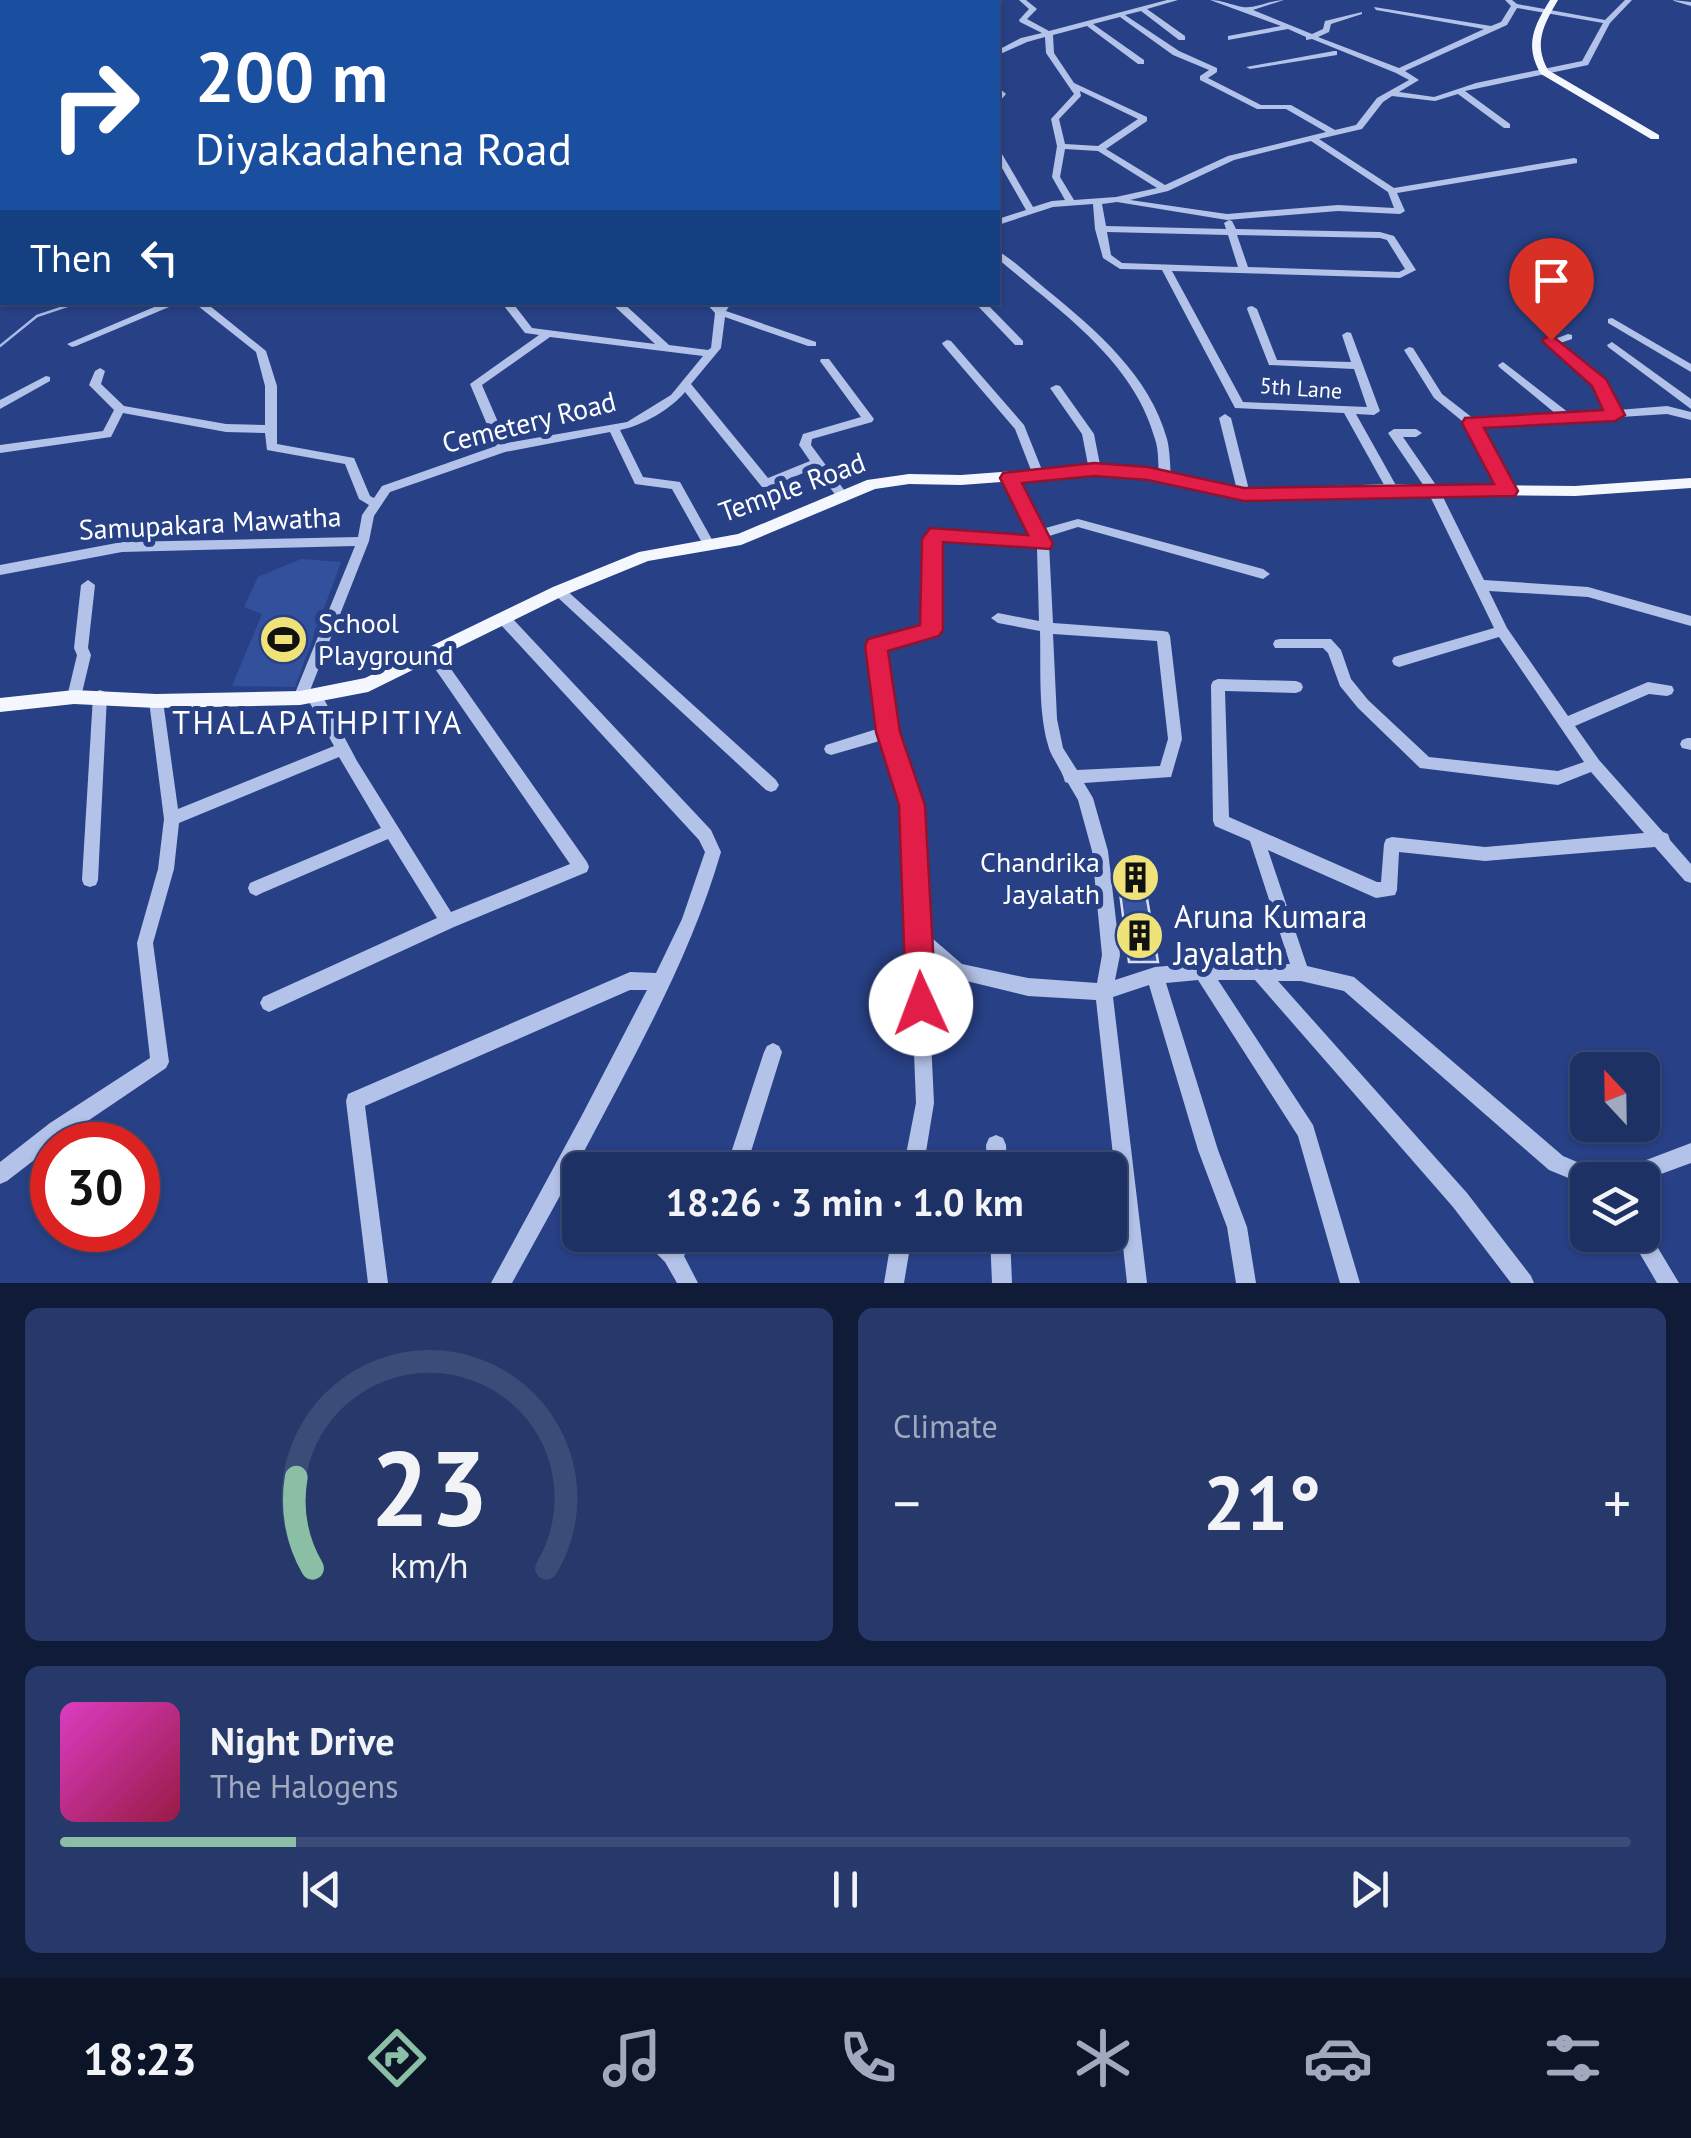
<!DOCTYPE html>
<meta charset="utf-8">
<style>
:root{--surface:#1e3164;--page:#26396a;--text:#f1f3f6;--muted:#a1a9bf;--line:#3c4c78;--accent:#8abfa5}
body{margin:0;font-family:"PT Sans",sans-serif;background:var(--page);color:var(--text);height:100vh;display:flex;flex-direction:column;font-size:38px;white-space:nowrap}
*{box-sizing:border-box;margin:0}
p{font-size:32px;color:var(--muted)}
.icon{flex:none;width:55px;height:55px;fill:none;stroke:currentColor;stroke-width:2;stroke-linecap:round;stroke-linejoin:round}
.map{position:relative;height:1283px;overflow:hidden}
.side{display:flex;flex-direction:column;gap:25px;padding:25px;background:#101b37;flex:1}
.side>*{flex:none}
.banner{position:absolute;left:0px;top:0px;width:1000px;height:305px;box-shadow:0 2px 8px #0004,0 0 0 2px var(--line);background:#1a4fa0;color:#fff;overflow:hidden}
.needle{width:65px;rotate:338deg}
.tools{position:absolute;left:1570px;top:1052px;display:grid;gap:20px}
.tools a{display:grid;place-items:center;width:90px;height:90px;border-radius:15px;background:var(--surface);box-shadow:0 2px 8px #0004,0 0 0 2px var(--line);font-size:50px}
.speed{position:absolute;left:30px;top:1122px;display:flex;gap:20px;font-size:50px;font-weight:700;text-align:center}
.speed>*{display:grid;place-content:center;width:130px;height:130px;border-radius:50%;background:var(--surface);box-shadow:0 2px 8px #0004,0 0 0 2px var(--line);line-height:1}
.speed .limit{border:15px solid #d22;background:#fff;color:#111}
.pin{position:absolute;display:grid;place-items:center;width:85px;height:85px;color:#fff;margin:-102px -42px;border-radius:50% 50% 50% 0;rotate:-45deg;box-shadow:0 0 10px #0007}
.pin .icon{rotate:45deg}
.me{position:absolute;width:110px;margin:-55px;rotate:358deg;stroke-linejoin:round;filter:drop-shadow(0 0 8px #0008)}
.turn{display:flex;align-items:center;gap:35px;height:210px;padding:0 30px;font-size:45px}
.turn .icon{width:130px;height:130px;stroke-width:2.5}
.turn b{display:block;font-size:70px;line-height:85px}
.then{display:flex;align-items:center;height:95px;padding:0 30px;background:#0003;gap:20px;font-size:38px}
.big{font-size:75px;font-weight:700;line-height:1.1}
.side .tile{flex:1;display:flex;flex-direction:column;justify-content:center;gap:15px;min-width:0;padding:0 35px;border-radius:15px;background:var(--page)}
.side .dial{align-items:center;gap:0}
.dial svg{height:260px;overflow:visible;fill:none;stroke:var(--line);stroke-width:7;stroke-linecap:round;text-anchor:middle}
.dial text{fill:var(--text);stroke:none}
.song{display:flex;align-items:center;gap:30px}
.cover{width:120px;height:120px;border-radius:15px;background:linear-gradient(135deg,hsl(310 70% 55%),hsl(340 70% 35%))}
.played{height:10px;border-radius:5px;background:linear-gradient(90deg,var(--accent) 15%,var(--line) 15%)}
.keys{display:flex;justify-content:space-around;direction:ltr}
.heat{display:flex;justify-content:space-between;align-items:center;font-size:55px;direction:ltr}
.side .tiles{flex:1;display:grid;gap:25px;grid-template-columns:1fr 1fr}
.tile:last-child{grid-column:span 2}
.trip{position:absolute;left:562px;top:1152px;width:565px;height:100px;border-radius:15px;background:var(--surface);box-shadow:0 2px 8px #0004,0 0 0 2px var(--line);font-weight:700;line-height:100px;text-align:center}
.tabs{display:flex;height:160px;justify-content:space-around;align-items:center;background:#0c1428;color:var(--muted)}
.tabs .icon{width:70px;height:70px}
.tabs .current{color:var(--accent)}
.tabs b{font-size:45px;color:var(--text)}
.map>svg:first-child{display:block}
.green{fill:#33509d}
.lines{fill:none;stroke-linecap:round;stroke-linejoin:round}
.stream{stroke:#a8bae8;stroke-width:2.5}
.building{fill:#3955a2;stroke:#d7dff6;stroke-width:2.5}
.minor{fill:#b3c2e8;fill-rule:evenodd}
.major{fill:#f5f7fe;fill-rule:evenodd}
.route{fill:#e11d48;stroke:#92132f;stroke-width:2.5}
.labels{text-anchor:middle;stroke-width:10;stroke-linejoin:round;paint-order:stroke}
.far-street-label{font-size:22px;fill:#fff;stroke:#284186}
.street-label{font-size:28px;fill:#fff;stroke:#284186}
.poi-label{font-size:28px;fill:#fff;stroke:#284186;text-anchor:start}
.quarter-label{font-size:32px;letter-spacing:2.5px;fill:#fff;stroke:#284186}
.near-poi-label{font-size:32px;fill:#fff;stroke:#284186;text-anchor:start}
</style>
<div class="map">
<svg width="1691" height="1283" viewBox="0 0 1691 1283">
<rect width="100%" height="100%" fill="#284186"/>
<polygon class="green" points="301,559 341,562 295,687 232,686 262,614 244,607 258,577"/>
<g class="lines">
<polyline class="stream" points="0,346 37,316 79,302"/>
</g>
<polygon class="building" points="1127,869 1142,870 1158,962 1129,962 1119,885 1128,886"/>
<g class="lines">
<g class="minor">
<polygon points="147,0 153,0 154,2 148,2"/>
<polygon points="193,0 201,0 199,2 192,2"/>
<polygon points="275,0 283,0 284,2 277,2"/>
<polygon points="408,0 416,0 418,2 411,2"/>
<polygon points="530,0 537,0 535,2 529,2"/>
<polygon points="823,0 854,0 857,2 832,2"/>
<path d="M1019,0H1026L1037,9L1027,19L1049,31L1167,0H1178L1147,9L1185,36V40H1179L1141,11L1125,15L1179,51L1217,68V72L1208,78L1261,105H1291L1335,130L1356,125L1377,98L1409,80L1396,73L1312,39L1306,40V37L1288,29L1228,40V36L1281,26L1210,0C1222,0 1231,5 1243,7C1255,9 1271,0 1284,0L1253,10L1312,34L1323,29L1325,21L1362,12V14L1331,24L1329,32L1318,37L1399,68L1484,29L1376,10L1374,7L1491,26L1501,22L1511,6L1505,0H1512L1517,4L1605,20L1625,0H1632L1610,23L1588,65L1465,91L1510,124V128H1504L1458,94L1435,101L1392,96L1383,102L1362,129L1319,139L1394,188L1574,158L1577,159V163L1397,193L1405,211L1400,214L1338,211L1227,220L1117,202L1102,204L1106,226L1226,229L1224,223L1229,220L1232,221L1236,229L1380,232L1394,236L1416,270L1400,278L1172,271L1243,402L1367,407L1354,369L1269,365L1247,309L1248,307L1252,306L1257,309L1277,360L1351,362L1342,335L1347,332L1351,333L1380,411L1374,415L1356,414L1398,489L1396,492H1388L1344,413L1235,408L1162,270L1120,269L1103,258L1095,229L1093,204L1053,207L998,225V219L1026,210L998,161V152L1002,154L1033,207L1052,201L1065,200L1052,177L1057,146L1051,119L1074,94L1046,53L1045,37L1027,42L998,55V50L1021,38L1042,33L1020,22L1019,20L1029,9ZM1517,8L1603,23L1582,61L1476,83L1434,97L1399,92L1419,80L1405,71L1507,25ZM1120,17L1173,55L1209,70L1200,76V80L1257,109H1286L1326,132L1228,156L1165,185L1106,149L1147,121V117L1074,83L1054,53L1053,35L1087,26L1138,64H1144V60L1093,24ZM1080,91L1138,119L1098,146L1065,144L1059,119L1081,96ZM1311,141L1388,192L1394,208L1338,205L1227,214L1130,200L1168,191L1234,160ZM1065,149L1098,151L1157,188L1116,197L1074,200L1060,177ZM1107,232L1228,235L1238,267L1122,263L1111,255ZM1237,235L1380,238L1387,240L1405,269L1399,272L1248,267Z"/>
<polygon points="1673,0 1691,2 1691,6 1674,1"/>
<rect x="0" y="4" width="2" height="4"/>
<rect x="0" y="28" width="2" height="4"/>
<polygon points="1334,51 1337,51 1337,55 1250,69 1246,67"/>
<rect x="0" y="65" width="2" height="4"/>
<polygon points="998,87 1006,94 998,103"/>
<rect x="0" y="94" width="2" height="7"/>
<polygon points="2,153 2,159 0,160 0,154"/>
<polygon points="0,168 2,169 2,173 0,174"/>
<path d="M998,251C1015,261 1031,277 1047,290C1096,330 1150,376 1167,439C1170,451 1170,465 1171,478L1169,481H1161L1159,478C1158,465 1159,451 1155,439C1134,360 1057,309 998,259Z"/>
<polygon points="166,302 181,302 76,346 72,347 67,344"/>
<path d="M193,302H205L266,351L277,386V444L354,458L370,496L374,498L382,486L496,446L470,384L539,335L525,333L501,302H512L532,328L655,344L610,302H622L669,345L708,350L711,348L715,313L705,302H716L719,306L722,302H732L726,311L816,342V346H808L725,317L721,348L691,384L768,478L810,461L799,445L803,434L861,417L820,361L821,359H829L874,419L872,422L812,439L811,445L850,498L844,502L840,501L815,468L770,487H762L685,392C671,409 642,426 620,430L643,477L680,482L715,545L709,550L705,548L672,489L635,484L610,432L505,452L390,492L374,516L369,541L309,693H319L325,701L357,761L451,912L570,864L429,660L427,656L429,652H439L587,862L589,867L587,872L454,927L269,1012L263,1009L260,1003L263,997L437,918L388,839L262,893L256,896L250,893L248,888L250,883L381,828L339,757L179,823L174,869L153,943L169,1062L166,1068L64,1137L7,1181L0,1184V1162L50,1123L150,1058L137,943L158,869L164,819L149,701L151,697H161L163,701L178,809L334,746L307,698L305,702H295L293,698L355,546L122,552L0,575V565L122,542L358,537L362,515L369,505L359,499L345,464L267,450L265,433L226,432L123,413L111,437L0,453V445L103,431L114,410L89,385L95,371L100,368L105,371L101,384L124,406L226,424L265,425V386L256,352ZM550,337L703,356L671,395L627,422L507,443L482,385Z"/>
<polygon points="974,302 985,302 1023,341 1023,345 1015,345"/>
<polygon points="1612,318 1691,364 1691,372 1608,323 1608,319"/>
<polygon points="1568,334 1572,335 1572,339 1557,344 1604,381 1618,410 1667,406 1691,412 1691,420 1667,414 1479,426 1513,491 1511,494 1503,494 1467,425 1434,398 1404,350 1409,347 1413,348 1442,394 1474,419 1556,414 1499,367 1498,365 1503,362 1569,413 1607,410 1595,385 1544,343"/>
<polygon points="947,340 951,341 1024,425 1044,475 1042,478 1034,478 1015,429 943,345 942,343"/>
<polygon points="1612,342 1691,399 1691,409 1608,347 1607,345"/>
<polygon points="46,376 50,377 50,381 0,409 0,400"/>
<polygon points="1056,385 1060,386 1094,434 1101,470 1099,473 1091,473 1089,470 1082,434 1050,388"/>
<polygon points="1225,414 1231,418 1250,494 1244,498 1238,494 1219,418"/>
<path d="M1394,429H1416L1422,433L1416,437H1403L1440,491L1484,580L1588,587L1691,616V626L1588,597L1489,591L1507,628L1568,716L1648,682L1672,686L1674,690L1672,694L1667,696L1649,694L1575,726L1599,760L1663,832L1668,834L1670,840L1691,864V883L1685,881L1655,847L1485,861L1399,852L1397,890L1395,895L1376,898L1268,850L1307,966L1354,977L1563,1156L1603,1173L1606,1180H1588V1186L1549,1170L1344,991L1301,981H1278L1467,1193L1531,1276L1534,1283H1511L1453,1207L1255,980H1218L1313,1125L1360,1283H1340L1298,1136L1198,980L1166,983L1218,1150L1247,1227L1256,1283H1236L1227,1227L1198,1150L1149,985L1113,997L1147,1283H1127L1096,1000L1028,996L958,979L952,977L927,956L934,1103L923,1170H903L916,1103L904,805L883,740L831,755L826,753L824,749L826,745L880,728L869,646L871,642L924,627L926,539L933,531L937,530L1034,539L1004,478L1010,474L1016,478L1042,529L1078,519L1263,569L1270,574L1263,579L1078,527L1046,537L1049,544L1053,623L1163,631L1168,632L1170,636L1182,739L1171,777L1084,783L1093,798L1108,851L1120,955L1115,980L1155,967L1202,963L1290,964L1250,841L1215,826L1213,821L1211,685L1213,681L1218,679L1296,681L1301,683L1303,687L1301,691L1296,693L1225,691L1229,817L1377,882H1381L1384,844L1386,839L1392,837L1485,847L1644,833L1591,772L1558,785L1420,768L1358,708L1340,686L1328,653L1323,648H1275L1273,644L1275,640L1280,639H1331L1341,650L1351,679L1368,700L1429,757L1558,771L1584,762L1499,637L1399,667L1394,665L1392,661L1394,657L1494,628L1428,492L1388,433ZM940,539L1037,548L1039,621L998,613L991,618L998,623L1040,631C1041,669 1038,709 1048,745C1051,758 1062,769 1065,782L1068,783L1078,800L1092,851L1102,955L1097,983L1028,978L962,964L926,933L920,805L895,732L883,649L936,634L938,630ZM1053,634L1157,641L1168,739L1160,766L1077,770L1063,748L1057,719Z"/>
<polygon points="88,580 95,585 88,648 91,655 81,697 79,701 69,701 67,697 77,655 74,648 81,585"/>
<polygon points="559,586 564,588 776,780 779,785 776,790 771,792 766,790 554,594 552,591"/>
<path d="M506,616L511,617L711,830L721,852C690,959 633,1058 581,1157L590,1163L593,1170H580V1178L572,1174L512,1283H491L581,1117L647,990H630L365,1106L388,1283H368L346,1101L348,1094L630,972L656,973L682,919L705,852L699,840L501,625L499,621L501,617Z"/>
<polygon points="100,690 105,692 107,696 98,880 96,885 90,887 84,885 82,880 93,696 95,692"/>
<polygon points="1687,738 1691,738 1691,750 1682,748 1680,744 1682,740"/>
<polygon points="773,1043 779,1046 782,1052 749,1158 742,1170 721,1170 731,1153 764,1052 767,1046"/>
<polygon points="996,1135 1003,1138 1006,1145 1007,1170 987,1170 986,1145 989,1138"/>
<polygon points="1691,1143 1691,1163 1642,1181 1609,1180 1612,1173"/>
<polygon points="1642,1226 1646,1228 1679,1283 1657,1283 1629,1235 1642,1235"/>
<polygon points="642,1235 666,1235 671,1239 674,1235 696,1235 684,1256 698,1283 677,1283 665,1262 645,1242"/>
<polygon points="892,1235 912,1235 904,1283 884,1283"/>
<polygon points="990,1235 1010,1235 1012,1283 992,1283"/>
</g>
<g class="major">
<path d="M1550,0H1558C1544,24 1533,43 1548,70L1659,135V139H1651L1541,74C1524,45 1534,26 1550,0Z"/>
<polygon points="2,290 2,298 0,299 0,291"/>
<polygon points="1095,465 1147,468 1244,489 1392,484 1575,486 1691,478 1691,488 1575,496 1392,494 1244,499 1147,478 1095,475 961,485 909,484 875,489 741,545 648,561 565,595 368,692 300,705 156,708 74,704 0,712 0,698 74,690 156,694 300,691 365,678 553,587 639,552 738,534 867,480 909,474 961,475"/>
</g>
</g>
<polygon class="route" points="1551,335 1606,379 1625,415 1615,421 1484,428 1518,491 1515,496 1244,501 1148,480 1094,476 1022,483 1053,544 1050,549 943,542 943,630 939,636 888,651 900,732 925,805 936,1004 931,1014 921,1018 911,1014 906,1004 899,805 876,732 865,646 868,639 920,625 922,539 930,528 1028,535 1000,478 1003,473 1094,463 1148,467 1244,488 1494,484 1462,423 1465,418 1603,410 1592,386 1545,344 1542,340"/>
<defs>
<symbol id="stadium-disc" viewBox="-11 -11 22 22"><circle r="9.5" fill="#efe279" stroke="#284186"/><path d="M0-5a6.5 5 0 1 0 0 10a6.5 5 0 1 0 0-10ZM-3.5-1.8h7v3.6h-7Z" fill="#111"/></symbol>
<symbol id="building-disc" viewBox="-11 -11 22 22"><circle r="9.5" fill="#efe279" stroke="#284186"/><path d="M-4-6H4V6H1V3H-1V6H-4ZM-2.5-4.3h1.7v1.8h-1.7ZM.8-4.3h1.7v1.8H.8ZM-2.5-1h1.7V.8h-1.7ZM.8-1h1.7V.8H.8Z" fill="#111"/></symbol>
</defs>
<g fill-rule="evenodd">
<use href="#stadium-disc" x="256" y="612" width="55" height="55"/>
<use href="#building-disc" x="1108" y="850" width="55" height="55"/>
<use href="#building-disc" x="1112" y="908" width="55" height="55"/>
</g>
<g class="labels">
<g class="far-street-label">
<text transform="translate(1301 388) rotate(4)" y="8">5th Lane</text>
</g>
<g class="street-label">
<text transform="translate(529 422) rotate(-14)" y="10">Cemetery Road</text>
<text transform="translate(792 487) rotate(-20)" y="10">Temple Road</text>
<text transform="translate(210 523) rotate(-3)" y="10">Samupakara Mawatha</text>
</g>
<g class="poi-label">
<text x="318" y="633">School<tspan x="318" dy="32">Playground</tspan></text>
<text x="1100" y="872" text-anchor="end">Chandrika<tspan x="1100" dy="32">Jayalath</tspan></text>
</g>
<g class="quarter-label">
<text x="318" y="734">THALAPATHPITIYA</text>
</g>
<g class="near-poi-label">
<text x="1174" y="928">Aruna Kumara<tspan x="1174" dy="37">Jayalath</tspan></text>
</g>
</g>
</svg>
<div class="tools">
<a><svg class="needle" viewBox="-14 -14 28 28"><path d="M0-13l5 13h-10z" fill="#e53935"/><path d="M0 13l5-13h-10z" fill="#a1a9bf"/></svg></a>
<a><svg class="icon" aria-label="layers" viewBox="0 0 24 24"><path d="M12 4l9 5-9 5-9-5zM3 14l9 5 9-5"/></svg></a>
</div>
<div class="speed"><div class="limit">30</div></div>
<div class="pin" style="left:1551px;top:340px;background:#d93025"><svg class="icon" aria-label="arrive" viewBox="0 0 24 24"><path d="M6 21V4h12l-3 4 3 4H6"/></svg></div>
<svg class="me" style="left:921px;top:1004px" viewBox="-20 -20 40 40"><circle r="19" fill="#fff"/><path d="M0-13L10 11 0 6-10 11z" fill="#e11d48"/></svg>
<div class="trip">18:26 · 3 min · 1.0 km</div>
<div class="banner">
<div class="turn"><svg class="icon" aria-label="right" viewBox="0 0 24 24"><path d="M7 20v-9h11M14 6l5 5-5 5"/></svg><div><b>200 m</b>Diyakadahena Road</div></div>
<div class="then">Then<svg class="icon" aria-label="left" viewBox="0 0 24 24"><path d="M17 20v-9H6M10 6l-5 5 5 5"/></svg></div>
</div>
</div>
<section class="side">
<div class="tiles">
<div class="tile dial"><svg viewBox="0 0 100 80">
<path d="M14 69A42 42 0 1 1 86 69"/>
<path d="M14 69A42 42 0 0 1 9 41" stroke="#8abfa5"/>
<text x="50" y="56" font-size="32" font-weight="700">23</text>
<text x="50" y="72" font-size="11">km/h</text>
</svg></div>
<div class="tile"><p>Climate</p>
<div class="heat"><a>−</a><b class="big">21°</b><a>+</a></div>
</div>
<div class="tile">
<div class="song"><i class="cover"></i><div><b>Night Drive</b><p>The Halogens</p></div></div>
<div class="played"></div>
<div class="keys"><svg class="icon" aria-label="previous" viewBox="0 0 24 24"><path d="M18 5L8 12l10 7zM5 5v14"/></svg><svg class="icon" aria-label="pause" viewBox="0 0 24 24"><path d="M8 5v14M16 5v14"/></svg><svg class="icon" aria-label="next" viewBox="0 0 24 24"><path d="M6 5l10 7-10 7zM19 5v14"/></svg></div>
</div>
</div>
</section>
<nav class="tabs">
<b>18:23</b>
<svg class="icon current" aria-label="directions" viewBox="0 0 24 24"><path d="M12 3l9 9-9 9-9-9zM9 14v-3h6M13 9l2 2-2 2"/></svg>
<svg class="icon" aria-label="music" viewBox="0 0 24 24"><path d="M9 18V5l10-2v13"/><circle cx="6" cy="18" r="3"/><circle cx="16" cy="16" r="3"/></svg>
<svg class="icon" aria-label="phone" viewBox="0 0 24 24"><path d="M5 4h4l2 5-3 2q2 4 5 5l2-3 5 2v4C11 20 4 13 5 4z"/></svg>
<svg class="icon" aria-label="climate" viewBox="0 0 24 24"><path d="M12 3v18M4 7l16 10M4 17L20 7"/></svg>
<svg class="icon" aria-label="car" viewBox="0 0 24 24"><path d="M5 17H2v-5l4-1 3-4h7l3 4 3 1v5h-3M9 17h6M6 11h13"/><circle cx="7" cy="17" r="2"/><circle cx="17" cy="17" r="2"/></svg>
<svg class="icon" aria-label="filters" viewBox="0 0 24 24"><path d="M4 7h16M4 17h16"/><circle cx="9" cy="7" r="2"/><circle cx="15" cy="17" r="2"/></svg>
</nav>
